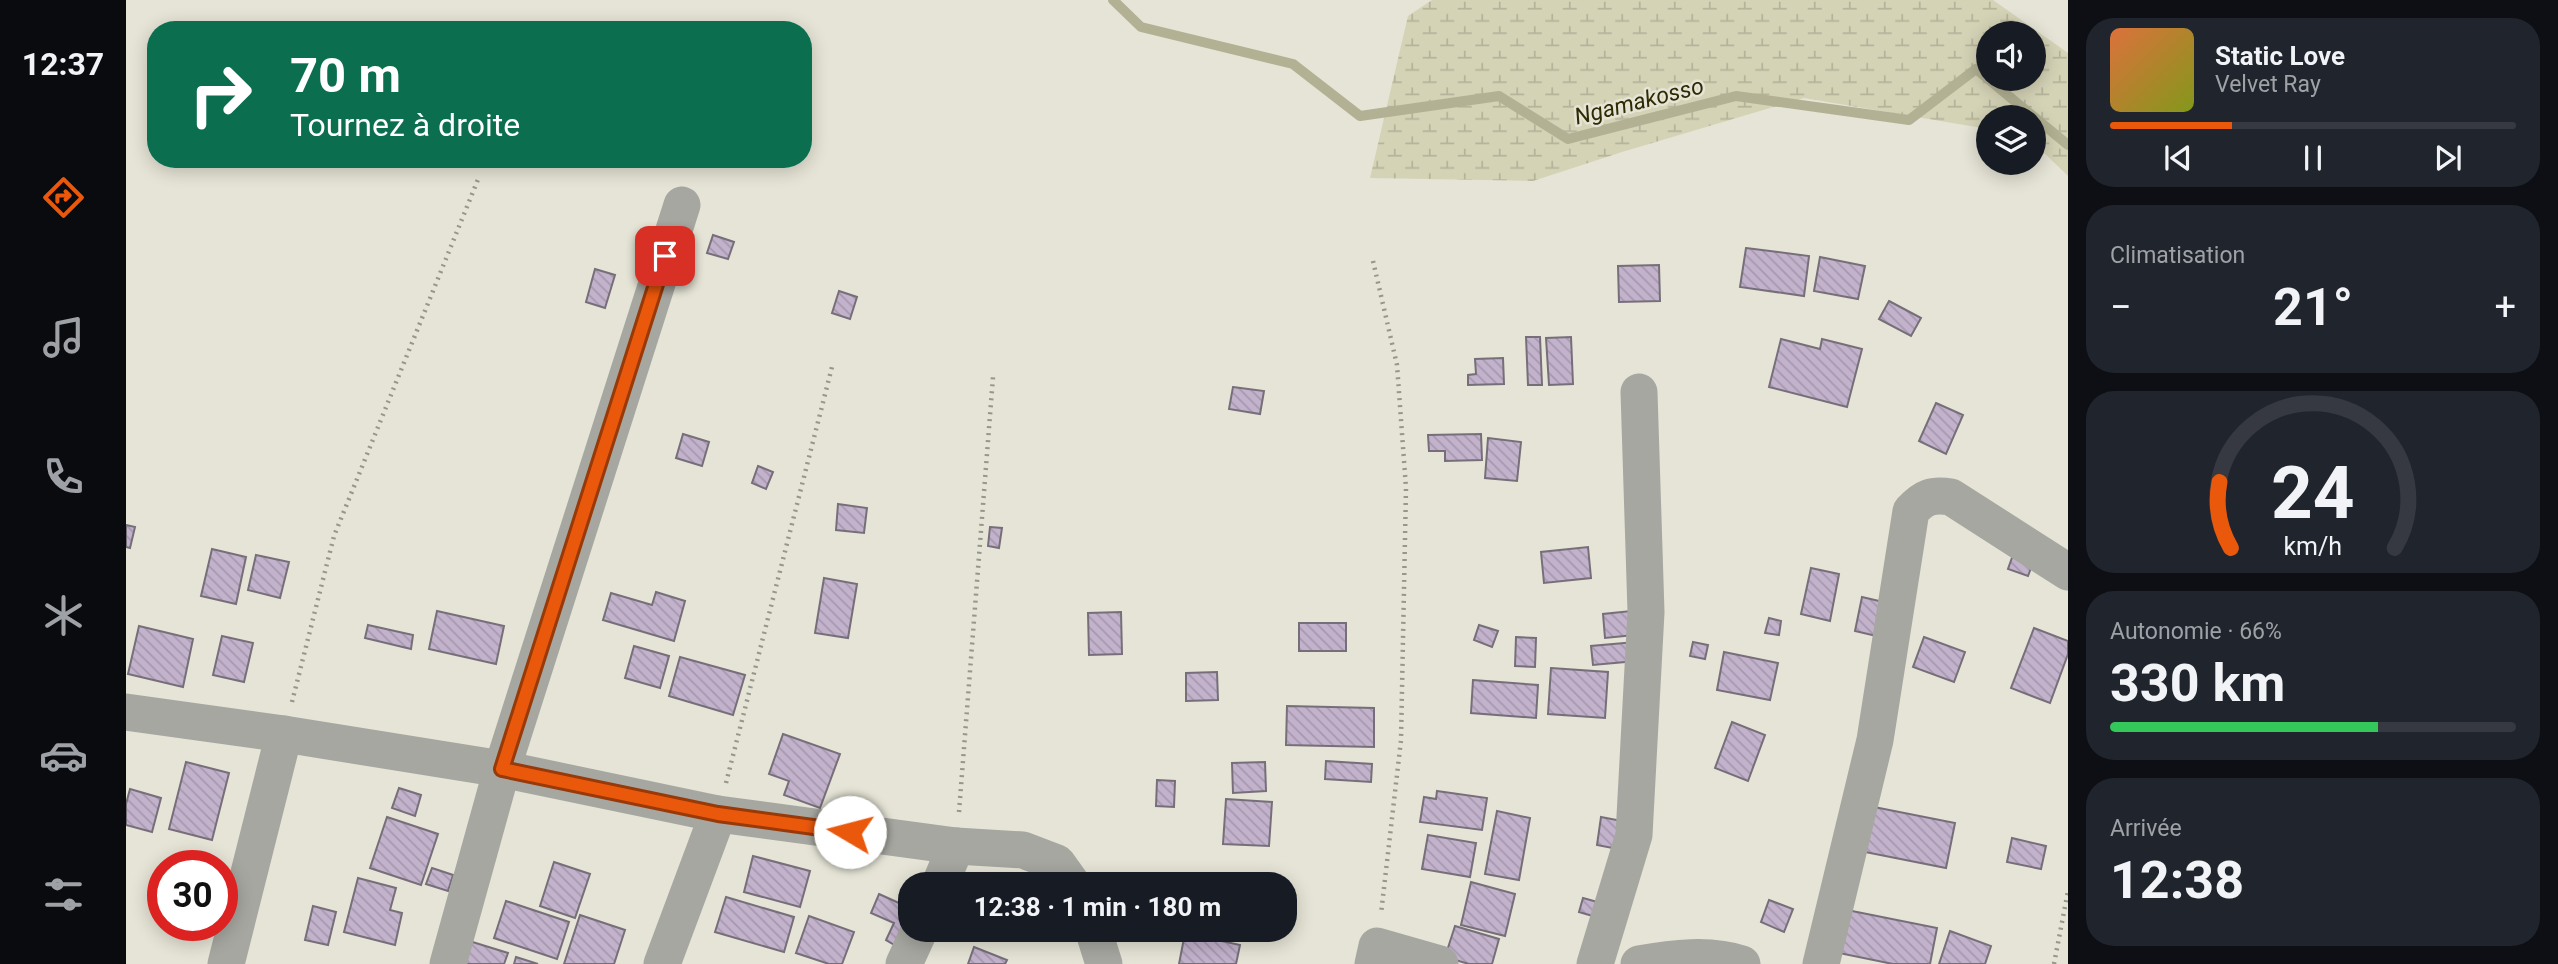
<!DOCTYPE html>
<html lang="fr">
<meta charset="utf-8">
<style>
:root{--surface:#171b24;--page:#20242c;--text:#f1f3f6;--muted:#9ea1a6;--line:#363941;--accent:#ea580c}
body{margin:0;font-family:Roboto,sans-serif;background:var(--page);color:var(--text);height:100vh;display:flex;flex-direction:column;font-size:26px;white-space:nowrap}
*{box-sizing:border-box;margin:0}
p{font-size:23px;color:var(--muted)}
.icon{flex:none;width:38px;height:38px;fill:none;stroke:currentColor;stroke-width:2;stroke-linecap:round;stroke-linejoin:round}
.map{position:relative;flex:1;overflow:hidden}
.details{display:flex;flex-direction:column;gap:18px;padding:18px;background:#0d0f14;width:490px}
.details>*{flex:none}
.guide{position:absolute;left:21px;top:21px;width:665px;height:147px;border-radius:28px;box-shadow:0 4px 18px #0003;background:#0b6e4f;color:#fff;overflow:hidden}
.controls{position:absolute;left:1850px;top:21px;display:grid;gap:14px}
.controls a{display:grid;place-items:center;width:70px;height:70px;border-radius:50%;background:var(--surface);box-shadow:0 4px 18px #0003;font-size:35px}
.speed{position:absolute;left:21px;top:850px;display:flex;gap:14px;font-size:35px;font-weight:700;text-align:center}
.speed>*{display:grid;place-content:center;width:91px;height:91px;border-radius:50%;background:var(--surface);box-shadow:0 4px 18px #0003;line-height:1}
.speed .limit{border:10px solid #d22;background:#fff;color:#111}
.pin{position:absolute;display:grid;place-items:center;width:60px;height:60px;color:#fff;margin:-30px;border-radius:14px;box-shadow:0 4px 10px #0006}
.me{position:absolute;width:77px;margin:-38px;rotate:278deg;stroke-linejoin:round;filter:drop-shadow(0 0 5px #0008)}
.turn{display:flex;align-items:center;gap:24px;height:147px;padding:0 28px;font-size:32px}
.turn .icon{width:91px;height:91px;stroke-width:2.5}
.turn b{display:block;font-size:49px;line-height:60px}
.big{font-size:52px;font-weight:700;line-height:1.1}
.details .tile{flex:1;display:flex;flex-direction:column;justify-content:center;gap:10px;min-width:0;padding:0 24px;border-radius:28px;background:var(--page)}
.details .dial{align-items:center;gap:0}
.dial svg{height:182px;overflow:visible;fill:none;stroke:var(--line);stroke-width:7;stroke-linecap:round;text-anchor:middle}
.dial text{fill:var(--text);stroke:none}
.song{display:flex;align-items:center;gap:21px}
.cover{width:84px;height:84px;border-radius:10px;background:linear-gradient(135deg,hsl(20 70% 55%),hsl(70 70% 35%))}
.played{height:7px;border-radius:4px;background:linear-gradient(90deg,var(--accent) 30%,var(--line) 30%)}
.keys{display:flex;justify-content:space-around;direction:ltr}
.heat{display:flex;justify-content:space-between;align-items:center;font-size:38px;direction:ltr}
.charge{height:10px;border-radius:5px;background:linear-gradient(90deg,#34c759 66%,var(--line) 0)}
.trip{position:absolute;left:772px;top:872px;width:399px;height:70px;border-radius:28px;background:var(--surface);box-shadow:0 4px 18px #0003;font-weight:700;line-height:70px;text-align:center}
main{display:flex;flex:1;min-height:0}
.tabs{display:flex;flex-direction:column;width:126px;justify-content:space-around;align-items:center;background:#090b0e;color:var(--muted)}
.tabs .icon{width:49px;height:49px}
.tabs .on{color:var(--accent)}
.tabs b{font-size:32px;color:var(--text)}
.map>svg:first-child{display:block}
.wetland{fill:url(#wetland-marsh);fill-rule:evenodd}
.lines{fill:none;stroke-linecap:round;stroke-linejoin:round}
.stream{stroke:#b2b193;stroke-width:10}
.building{fill:url(#building-back-hatch);stroke:#766f7a;stroke-width:2}
.path{stroke:#97968b;stroke-width:4.5;stroke-dasharray:2 5;stroke-linecap:butt}
.street{stroke:#a7a7a1;stroke-width:37}
.route-casing{stroke:#983908;stroke-width:18}
.route{stroke:#ea580c;stroke-width:12}
.labels{text-anchor:middle;stroke-width:5;stroke-linejoin:round;paint-order:stroke}
.water-label{font-size:23px;font-style:italic;fill:#2e2b03;stroke:#e5e4d6}
</style>
<main>
<nav class="tabs">
<b>12:37</b>
<svg class="icon on" aria-label="directions" viewBox="0 0 24 24"><path d="M12 3l9 9-9 9-9-9zM9 14v-3h6M13 9l2 2-2 2"/></svg>
<svg class="icon" aria-label="music" viewBox="0 0 24 24"><path d="M9 18V5l10-2v13"/><circle cx="6" cy="18" r="3"/><circle cx="16" cy="16" r="3"/></svg>
<svg class="icon" aria-label="phone" viewBox="0 0 24 24"><path d="M5 4h4l2 5-3 2q2 4 5 5l2-3 5 2v4C11 20 4 13 5 4z"/></svg>
<svg class="icon" aria-label="climate" viewBox="0 0 24 24"><path d="M12 3v18M4 7l16 10M4 17L20 7"/></svg>
<svg class="icon" aria-label="car" viewBox="0 0 24 24"><path d="M5 17H2v-5l4-1 3-4h7l3 4 3 1v5h-3M9 17h6M6 11h13"/><circle cx="7" cy="17" r="2"/><circle cx="17" cy="17" r="2"/></svg>
<svg class="icon" aria-label="filters" viewBox="0 0 24 24"><path d="M4 7h16M4 17h16"/><circle cx="9" cy="7" r="2"/><circle cx="15" cy="17" r="2"/></svg>
</nav>
<div class="map">
<svg width="1942" height="964" viewBox="0 0 1942 964">
<defs>
<pattern id="wetland-marsh" width="20" height="14" patternUnits="userSpaceOnUse" patternTransform="scale(1.75)"><rect width="20" height="14" fill="#d4d3b6"/><path d="M1 5h8M5 5V1M11 12h8M15 12V8" fill="none" stroke="#b5b49b"/></pattern>
<pattern id="building-back-hatch" width="6" height="6" patternUnits="userSpaceOnUse" patternTransform="scale(1.75)"><rect width="6" height="6" fill="#c3b2cc"/><path d="M-1 5l2 2M0 0l6 6M5-1l2 2" fill="none" stroke="#a698ae"/></pattern>
</defs>
<rect width="100%" height="100%" fill="#e5e4d6"/>
<path class="wetland" d="M1306,0H1867L1942,53V176L1908,143V117H1862V129L1678,98L1496,152L1407,181L1244,178L1282,16ZM1862,33H1908V79H1862Z"/>
<g class="lines">
<g class="stream">
<polyline points="987,0 1015,27 1167,64 1234,116 1373,96 1442,139 1610,96 1783,120 1850,69 1862,79"/>
<polyline points="1862,79 1942,145"/>
</g>
</g>
<g class="building">
<polygon points="587,235 608,242 602,259 581,253"/>
<polygon points="1620,248 1683,256 1678,296 1614,287"/>
<polygon points="1694,257 1739,266 1732,299 1688,291"/>
<polygon points="1533,265 1534,301 1493,302 1492,266"/>
<polygon points="469,269 489,275 479,308 460,302"/>
<polygon points="713,291 731,297 724,319 706,313"/>
<polygon points="1763,301 1795,318 1785,336 1753,319"/>
<polygon points="1400,337 1414,337 1416,385 1402,385"/>
<polygon points="1445,337 1447,384 1423,385 1420,338"/>
<polygon points="1655,339 1694,349 1696,339 1736,349 1721,407 1643,387"/>
<polygon points="1377,358 1378,384 1342,385 1342,375 1350,374 1349,359"/>
<polygon points="1107,387 1138,391 1134,414 1103,409"/>
<polygon points="1810,403 1837,415 1820,454 1793,441"/>
<polygon points="557,434 583,442 576,466 550,458"/>
<polygon points="1355,434 1356,460 1319,461 1319,451 1303,451 1302,435"/>
<polygon points="1362,438 1395,442 1391,481 1359,478"/>
<polygon points="632,466 647,472 640,489 626,483"/>
<polygon points="712,504 741,508 738,533 710,530"/>
<polygon points="0,525 9,527 4,548 0,547"/>
<polygon points="864,527 876,528 873,548 862,546"/>
<polygon points="1462,547 1465,578 1418,583 1415,552"/>
<polygon points="86,549 120,557 110,604 75,596"/>
<polygon points="1888,552 1908,560 1902,576 1882,569"/>
<polygon points="130,555 163,562 154,598 122,590"/>
<polygon points="1685,568 1713,574 1704,621 1675,614"/>
<polygon points="698,578 731,584 722,638 689,633"/>
<polygon points="530,592 559,601 548,641 477,620 485,593 526,605"/>
<polygon points="1736,597 1766,604 1759,638 1729,631"/>
<polygon points="311,611 378,626 370,664 303,649"/>
<polygon points="1505,611 1508,635 1479,638 1477,614"/>
<polygon points="995,612 996,654 963,655 962,613"/>
<polygon points="1643,618 1655,621 1653,635 1639,633"/>
<rect x="1173" y="623" width="47" height="28"/>
<polygon points="242,625 287,635 285,649 239,638"/>
<polygon points="1353,625 1372,631 1366,647 1348,640"/>
<polygon points="13,626 67,639 57,687 2,674"/>
<polygon points="1908,628 1942,641 1942,654 1924,703 1885,688"/>
<polygon points="96,636 127,643 118,682 87,675"/>
<polygon points="1390,637 1410,638 1409,667 1389,666"/>
<polygon points="1798,637 1839,652 1828,682 1787,667"/>
<polygon points="1509,642 1510,661 1467,665 1465,646"/>
<polygon points="1567,642 1582,645 1579,659 1564,656"/>
<polygon points="508,646 543,656 534,688 499,678"/>
<polygon points="1598,652 1652,663 1644,700 1591,690"/>
<polygon points="554,657 619,675 607,715 543,696"/>
<polygon points="1425,668 1482,672 1479,718 1422,714"/>
<polygon points="1091,672 1092,700 1060,701 1060,673"/>
<polygon points="1347,680 1412,685 1410,718 1345,713"/>
<polygon points="1161,706 1248,708 1248,747 1160,745"/>
<polygon points="1606,722 1639,735 1622,781 1589,768"/>
<polygon points="657,734 714,754 694,808 658,795 663,781 643,774"/>
<polygon points="1200,761 1246,764 1245,782 1199,779"/>
<polygon points="60,762 103,773 86,840 43,829"/>
<polygon points="1139,762 1140,791 1107,793 1106,763"/>
<polygon points="1031,780 1049,781 1048,807 1030,806"/>
<polygon points="273,788 295,795 289,816 266,808"/>
<polygon points="4,789 35,798 26,832 0,825 0,804"/>
<polygon points="1311,791 1361,798 1356,830 1294,822 1298,797 1310,799"/>
<polygon points="1100,799 1146,802 1143,846 1097,844"/>
<polygon points="1738,805 1829,823 1820,868 1729,850"/>
<polygon points="1371,811 1404,818 1393,880 1359,874"/>
<polygon points="261,817 312,834 295,885 244,868"/>
<polygon points="1475,817 1496,821 1492,849 1471,845"/>
<polygon points="1302,835 1350,843 1344,877 1296,869"/>
<polygon points="1886,838 1920,846 1915,869 1881,862"/>
<polygon points="627,856 684,871 674,907 618,892"/>
<polygon points="428,862 464,874 449,918 414,906"/>
<polygon points="306,868 327,875 322,891 300,884"/>
<polygon points="232,878 270,888 264,910 276,913 269,945 218,932"/>
<polygon points="1345,882 1389,894 1379,936 1335,925"/>
<polygon points="753,894 784,908 784,920 772,947 760,940 768,923 745,913"/>
<polygon points="600,897 668,917 658,952 589,932"/>
<polygon points="1457,898 1482,905 1477,919 1453,912"/>
<polygon points="1643,900 1667,909 1658,932 1635,922"/>
<polygon points="380,901 443,922 431,959 368,938"/>
<polygon points="187,906 210,912 202,945 179,940"/>
<polygon points="1721,910 1811,928 1804,964 1767,964 1713,953"/>
<polygon points="454,915 499,930 488,964 438,964"/>
<polygon points="683,916 728,932 716,964 703,964 670,953"/>
<polygon points="1329,926 1373,939 1366,964 1343,964 1319,957"/>
<polygon points="1824,931 1865,946 1859,964 1813,964"/>
<polygon points="1059,933 1114,945 1110,964 1053,964"/>
<polygon points="340,940 382,953 378,964 332,964"/>
<polygon points="848,947 881,960 879,964 842,964"/>
<polygon points="390,957 412,964 388,964"/>
</g>
<g class="lines">
<g class="path">
<polyline points="1247,261 1271,365 1280,488 1275,740 1255,914"/>
<polyline points="166,702 208,536 353,177"/>
<polyline points="600,783 706,367"/>
<polyline points="833,812 867,377"/>
<polyline points="1928,964 1942,891"/>
</g>
<g class="street">
<polyline points="0,712 158,734 376,769 592,814 830,846 897,850 931,863 946,884"/>
<polyline points="814,884 830,846"/>
<polyline points="967,929 978,964"/>
<polyline points="100,964 158,734"/>
<polyline points="322,964 376,769 556,205"/>
<polyline points="536,964 592,814"/>
<polyline points="778,964 794,929"/>
<polyline points="1247,964 1251,946 1314,964"/>
<polyline points="1469,964 1508,835 1520,612 1513,392"/>
<path d="M1513,964C1546,958 1584,953 1616,964"/>
<path d="M1695,964L1749,740L1785,511C1798,497 1806,494 1825,497L1942,572"/>
</g>
</g>
<g class="lines">
<defs>
<polyline id="route" points="539,256 376,769 592,814 724,832"/>
</defs>
<use href="#route" class="route-casing"/>
<use href="#route" class="route"/>
</g>
<g class="labels">
<g class="water-label">
<text transform="translate(1513 101) rotate(-14)" y="8">Ngamakosso</text>
</g>
</g>
</svg>
<div class="controls">
<a><svg class="icon" aria-label="sound" viewBox="0 0 24 24"><path d="M4 9h4l5-4v14l-5-4H4zM17 9q2 3 0 6"/></svg></a>
<a><svg class="icon" aria-label="layers" viewBox="0 0 24 24"><path d="M12 4l9 5-9 5-9-5zM3 14l9 5 9-5"/></svg></a>
</div>
<div class="speed"><div class="limit">30</div></div>
<div class="pin" style="left:539px;top:256px;background:#d93025"><svg class="icon" aria-label="arrive" viewBox="0 0 24 24"><path d="M6 21V4h12l-3 4 3 4H6"/></svg></div>
<svg class="me" style="left:724px;top:832px" viewBox="-20 -20 40 40"><circle r="19" fill="#fff"/><path d="M0-13L10 11 0 6-10 11z" fill="#ea580c"/></svg>
<div class="trip">12:38 · 1 min · 180 m</div>
<div class="guide">
<div class="turn"><svg class="icon" aria-label="right" viewBox="0 0 24 24"><path d="M7 20v-9h11M14 6l5 5-5 5"/></svg><div><b>70 m</b>Tournez à droite</div></div>
</div>
</div>
<section class="details">
<div class="tile">
<div class="song"><i class="cover"></i><div><b>Static Love</b><p>Velvet Ray</p></div></div>
<div class="played"></div>
<div class="keys"><svg class="icon" aria-label="previous" viewBox="0 0 24 24"><path d="M18 5L8 12l10 7zM5 5v14"/></svg><svg class="icon" aria-label="pause" viewBox="0 0 24 24"><path d="M8 5v14M16 5v14"/></svg><svg class="icon" aria-label="next" viewBox="0 0 24 24"><path d="M6 5l10 7-10 7zM19 5v14"/></svg></div>
</div>
<div class="tile"><p>Climatisation</p>
<div class="heat"><a>−</a><b class="big">21°</b><a>+</a></div>
</div>
<div class="tile dial"><svg viewBox="0 0 100 80">
<path d="M14 69A42 42 0 1 1 86 69"/>
<path d="M14 69A42 42 0 0 1 9 40" stroke="#ea580c"/>
<text x="50" y="56" font-size="32" font-weight="700">24</text>
<text x="50" y="72" font-size="11">km/h</text>
</svg></div>
<div class="tile"><p>Autonomie · 66%</p><b class="big">330 km</b><div class="charge"></div></div>
<div class="tile"><p>Arrivée</p><b class="big">12:38</b></div>
</section>
</main>
